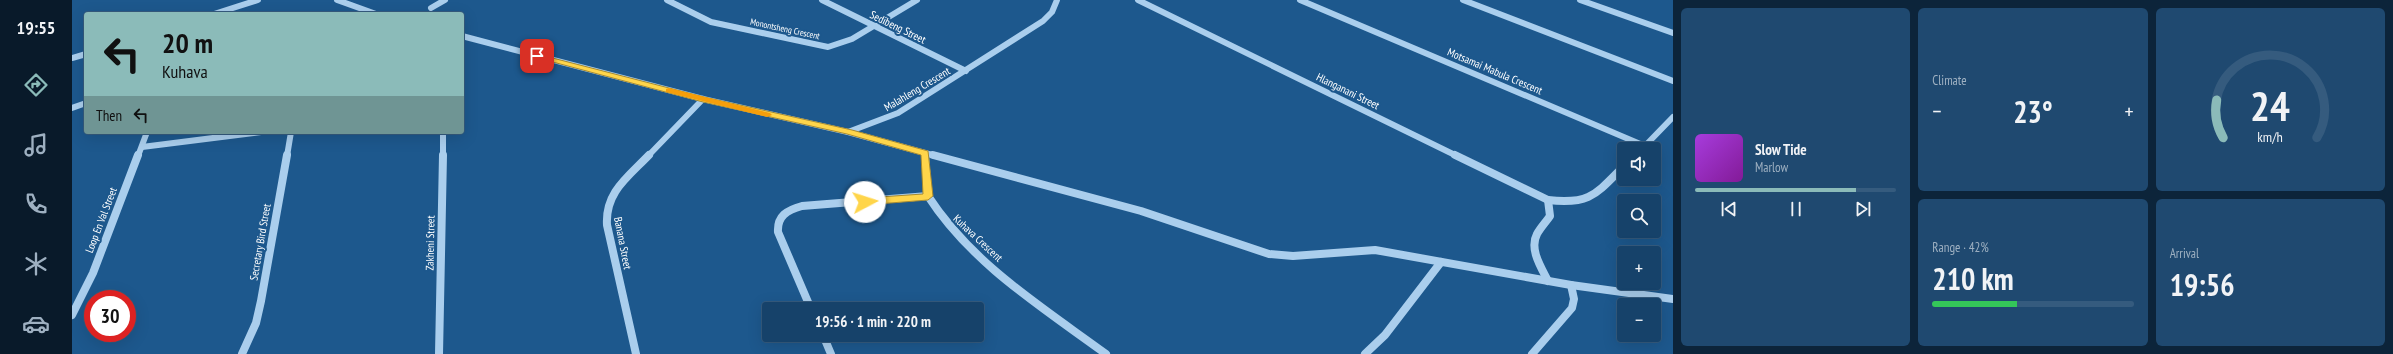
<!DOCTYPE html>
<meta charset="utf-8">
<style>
:root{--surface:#16426a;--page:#1f4970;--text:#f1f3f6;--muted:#9eb0c1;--line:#355b7e;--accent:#8bbbb9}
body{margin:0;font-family:"PT Sans Narrow",sans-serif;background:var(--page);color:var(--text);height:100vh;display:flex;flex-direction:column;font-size:15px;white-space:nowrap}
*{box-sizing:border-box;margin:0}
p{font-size:13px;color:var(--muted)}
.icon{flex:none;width:22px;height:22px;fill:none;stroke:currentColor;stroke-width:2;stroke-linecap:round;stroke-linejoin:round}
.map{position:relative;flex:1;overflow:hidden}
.side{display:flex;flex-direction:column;gap:8px;padding:8px;background:#0c243a;width:720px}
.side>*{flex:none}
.top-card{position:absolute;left:12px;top:12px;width:380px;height:122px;border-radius:4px;box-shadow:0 4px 16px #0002,0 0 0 1px var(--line);background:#8bbbb9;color:#111;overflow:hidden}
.tools{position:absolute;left:1545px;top:142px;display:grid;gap:8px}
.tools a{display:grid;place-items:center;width:44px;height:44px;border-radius:4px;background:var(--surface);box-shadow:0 4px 16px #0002,0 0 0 1px var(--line);font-size:20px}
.speed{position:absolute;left:12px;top:290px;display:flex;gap:8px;font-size:20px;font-weight:700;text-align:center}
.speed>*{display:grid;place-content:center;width:52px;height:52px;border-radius:50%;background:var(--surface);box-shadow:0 4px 16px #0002,0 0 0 1px var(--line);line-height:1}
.speed .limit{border:6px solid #d22;background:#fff;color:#111}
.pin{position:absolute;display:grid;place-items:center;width:34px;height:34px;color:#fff;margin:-17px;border-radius:8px;box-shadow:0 2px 6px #0006}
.me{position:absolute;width:44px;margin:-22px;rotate:85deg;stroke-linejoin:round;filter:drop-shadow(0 0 3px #0008)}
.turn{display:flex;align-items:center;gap:14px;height:84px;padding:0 12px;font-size:18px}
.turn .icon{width:52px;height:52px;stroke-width:2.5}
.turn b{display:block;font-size:28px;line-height:34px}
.then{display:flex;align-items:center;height:38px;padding:0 12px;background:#0003;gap:8px;font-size:15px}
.big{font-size:30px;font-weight:700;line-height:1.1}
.side .tile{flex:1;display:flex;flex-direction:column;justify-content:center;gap:6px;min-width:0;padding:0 14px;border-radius:6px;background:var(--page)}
.side .dial{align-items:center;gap:0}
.dial svg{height:104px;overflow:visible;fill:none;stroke:var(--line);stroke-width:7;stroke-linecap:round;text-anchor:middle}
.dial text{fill:var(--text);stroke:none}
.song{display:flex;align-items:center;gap:12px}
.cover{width:48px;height:48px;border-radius:6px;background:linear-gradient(135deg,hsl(280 70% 55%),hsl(290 70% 35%))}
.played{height:4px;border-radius:2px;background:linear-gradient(90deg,var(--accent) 80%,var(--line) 80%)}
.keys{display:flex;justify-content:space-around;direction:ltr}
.heat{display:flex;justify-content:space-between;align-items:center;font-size:22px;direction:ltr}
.charge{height:6px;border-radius:3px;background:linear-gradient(90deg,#34c759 42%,var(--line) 0)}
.side .tiles{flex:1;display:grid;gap:8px;grid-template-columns:repeat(3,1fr)}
.tile:first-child{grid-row:span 2}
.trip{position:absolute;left:690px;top:302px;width:222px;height:40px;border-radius:4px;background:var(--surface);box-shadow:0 4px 16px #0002,0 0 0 1px var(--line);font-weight:700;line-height:40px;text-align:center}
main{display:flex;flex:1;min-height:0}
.tabs{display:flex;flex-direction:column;width:72px;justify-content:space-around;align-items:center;background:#091a2a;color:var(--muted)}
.tabs .icon{width:28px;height:28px}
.tabs .on{color:var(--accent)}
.tabs b{font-size:18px;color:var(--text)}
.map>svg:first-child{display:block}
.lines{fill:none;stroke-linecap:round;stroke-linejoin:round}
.minor-far1{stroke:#aaceed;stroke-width:6}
.minor{stroke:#aaceed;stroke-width:8}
.route{fill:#ffd54a;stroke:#a68a30}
.slow{fill:#f59e0b}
.labels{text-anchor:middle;stroke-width:4;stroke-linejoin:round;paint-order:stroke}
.far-street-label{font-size:9px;fill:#fff;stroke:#1d588d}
.street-label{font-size:11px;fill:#fff;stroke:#1d588d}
</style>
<main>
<nav class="tabs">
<b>19:55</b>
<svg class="icon on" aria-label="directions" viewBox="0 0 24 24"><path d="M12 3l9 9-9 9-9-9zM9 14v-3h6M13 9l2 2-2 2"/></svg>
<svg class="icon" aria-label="music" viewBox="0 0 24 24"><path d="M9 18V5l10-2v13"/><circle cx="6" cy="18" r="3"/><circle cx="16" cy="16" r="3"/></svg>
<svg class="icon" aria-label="phone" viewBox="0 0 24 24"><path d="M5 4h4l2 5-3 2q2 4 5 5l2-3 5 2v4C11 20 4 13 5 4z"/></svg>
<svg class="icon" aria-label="climate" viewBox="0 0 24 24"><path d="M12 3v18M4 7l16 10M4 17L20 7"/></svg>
<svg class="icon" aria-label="car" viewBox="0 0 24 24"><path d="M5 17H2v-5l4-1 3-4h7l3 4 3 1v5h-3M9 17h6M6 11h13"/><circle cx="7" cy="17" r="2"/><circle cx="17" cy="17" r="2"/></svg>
</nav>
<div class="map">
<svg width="1601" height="354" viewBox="0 0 1601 354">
<rect width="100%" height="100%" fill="#1d588d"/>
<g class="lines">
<g class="minor-far1">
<polyline points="265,0 304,14"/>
<polyline points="595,0 639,22 756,47 780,39 845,0"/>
<polyline points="750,0 894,71"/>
<polyline points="1066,0 1385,156"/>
<polyline points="1228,0 1573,146"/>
<polyline points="1391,0 1601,81"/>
<polyline points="1508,0 1601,33"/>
<polyline points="359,8 373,0"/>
<polyline points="142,14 186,0"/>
<polyline points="390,36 631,99 776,132 826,113 971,21 980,12 985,0"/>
<polyline points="0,58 14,54"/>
<polyline points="0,108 14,103"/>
<polyline points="776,132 864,156"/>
<polyline points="70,147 189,132"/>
<polyline points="1570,149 1601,117"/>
<polyline points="853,153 853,156"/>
<polyline points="66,156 75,132"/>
<polyline points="215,156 219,132"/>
<polyline points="371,156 371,132"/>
<polyline points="576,156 631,99"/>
</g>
<g class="minor">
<polyline points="853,155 856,196"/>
<polyline points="861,155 1069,211 1197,254 1221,256 1303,250 1499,285 1601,299"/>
<path d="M1383,155L1476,200C1518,205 1524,194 1552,166"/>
<path d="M1476,200L1478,216C1474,222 1469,227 1465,234C1457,249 1469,267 1476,281"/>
<path d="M739,309L706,232C705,216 715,210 730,206L856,196C900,264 970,307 1034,354"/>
<polyline points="0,315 21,273 66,155"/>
<polyline points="751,335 759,354"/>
<polyline points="170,354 184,323 189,301 215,155"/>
<polyline points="367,354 371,155"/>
<path d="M564,354L535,225C533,192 556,177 577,155"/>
<polyline points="1293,354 1313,335 1369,262"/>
<polyline points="1460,354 1500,308 1502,299 1499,285"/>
</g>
</g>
<polygon class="route" points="465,54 632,97 780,130 856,151 861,196 856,200 793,205 788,202 793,198 851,194 849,155 775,134 631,102 462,57 461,56"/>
<polygon class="slow" points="597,88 698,113 700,115 695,117 594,92 594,89"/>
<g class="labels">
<g class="far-street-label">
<text transform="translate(713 29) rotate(12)" y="3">Monontsheng Crescent</text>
</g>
<g class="street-label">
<text transform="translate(826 27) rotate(26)" y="4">Sedibeng Street</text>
<text transform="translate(1423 71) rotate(23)" y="4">Motsamai Mabula Crescent</text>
<text transform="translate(845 89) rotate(-31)" y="4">Malahleng Crescent</text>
<text transform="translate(1276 91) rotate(26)" y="4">Hlanganani Street</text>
<text transform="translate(29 220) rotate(-69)" y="4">Loop En Val Street</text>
<text transform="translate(906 238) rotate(43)" y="4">Kuhava Crescent</text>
<text transform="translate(188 242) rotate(-80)" y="4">Secretary Bird Street</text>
<text transform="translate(358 243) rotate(-89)" y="4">Zakheni Street</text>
<text transform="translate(551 243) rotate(79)" y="4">Banana Street</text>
</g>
</g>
</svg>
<div class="tools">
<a><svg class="icon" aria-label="sound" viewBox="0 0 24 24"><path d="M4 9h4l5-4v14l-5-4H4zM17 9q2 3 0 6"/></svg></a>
<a><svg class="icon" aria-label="search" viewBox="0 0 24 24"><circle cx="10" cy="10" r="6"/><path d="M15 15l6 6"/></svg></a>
<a>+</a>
<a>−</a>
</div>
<div class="speed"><div class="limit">30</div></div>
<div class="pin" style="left:465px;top:56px;background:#d93025"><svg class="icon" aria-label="arrive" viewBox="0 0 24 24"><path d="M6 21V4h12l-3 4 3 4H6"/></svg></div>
<svg class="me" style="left:793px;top:202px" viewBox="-20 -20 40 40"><circle r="19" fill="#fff"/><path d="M0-13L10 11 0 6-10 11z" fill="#ffd54a"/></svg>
<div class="trip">19:56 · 1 min · 220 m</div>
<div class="top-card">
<div class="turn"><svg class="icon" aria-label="left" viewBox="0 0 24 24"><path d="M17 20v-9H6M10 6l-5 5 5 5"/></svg><div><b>20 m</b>Kuhava</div></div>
<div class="then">Then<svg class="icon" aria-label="left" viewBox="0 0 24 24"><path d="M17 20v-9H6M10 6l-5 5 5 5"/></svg></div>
</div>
</div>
<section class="side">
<div class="tiles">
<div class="tile">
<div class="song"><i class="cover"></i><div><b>Slow Tide</b><p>Marlow</p></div></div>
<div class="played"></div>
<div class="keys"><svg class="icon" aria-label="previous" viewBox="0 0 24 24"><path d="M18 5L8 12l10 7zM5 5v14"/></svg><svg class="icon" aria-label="pause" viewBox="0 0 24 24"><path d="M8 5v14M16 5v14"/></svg><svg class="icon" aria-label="next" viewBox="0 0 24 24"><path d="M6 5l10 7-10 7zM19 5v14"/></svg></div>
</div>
<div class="tile"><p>Climate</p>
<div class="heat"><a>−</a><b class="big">23°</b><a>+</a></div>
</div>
<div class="tile dial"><svg viewBox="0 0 100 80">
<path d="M14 69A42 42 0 1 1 86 69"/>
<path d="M14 69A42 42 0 0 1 9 40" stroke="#8bbbb9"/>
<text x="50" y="56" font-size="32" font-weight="700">24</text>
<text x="50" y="72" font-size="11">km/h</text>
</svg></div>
<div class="tile"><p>Range · 42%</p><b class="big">210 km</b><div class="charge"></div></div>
<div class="tile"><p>Arrival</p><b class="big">19:56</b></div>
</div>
</section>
</main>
